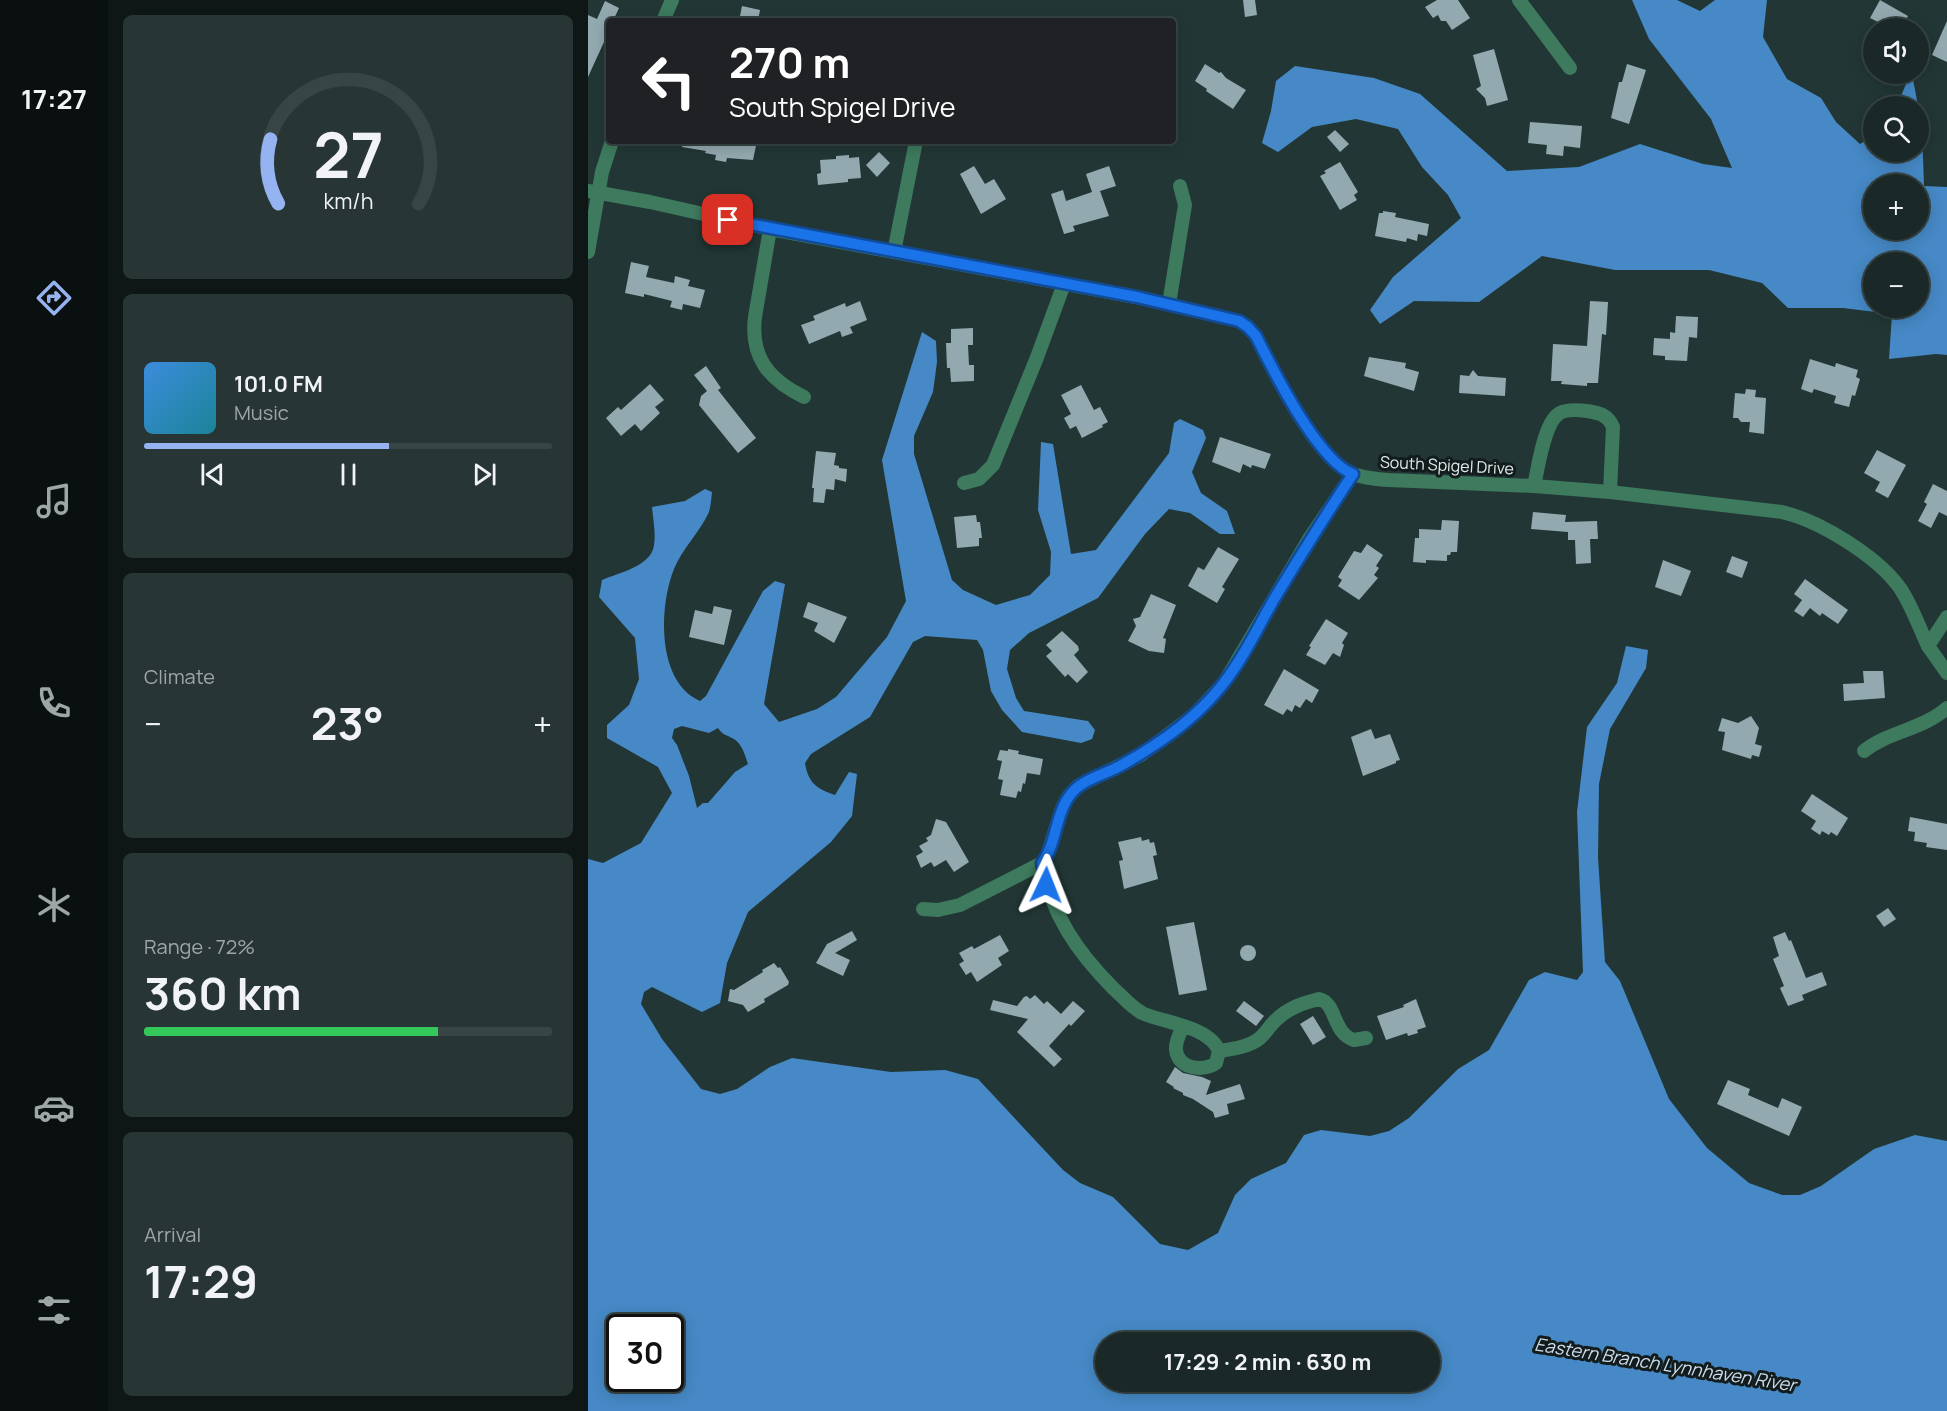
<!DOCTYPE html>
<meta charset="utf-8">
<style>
:root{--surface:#1a2928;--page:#273534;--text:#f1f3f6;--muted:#9fa6a8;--line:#384545;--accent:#95b2f1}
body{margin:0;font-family:Manrope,sans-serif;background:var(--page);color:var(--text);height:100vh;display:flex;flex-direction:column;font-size:22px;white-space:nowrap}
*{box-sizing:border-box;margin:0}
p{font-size:20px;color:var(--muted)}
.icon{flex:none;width:33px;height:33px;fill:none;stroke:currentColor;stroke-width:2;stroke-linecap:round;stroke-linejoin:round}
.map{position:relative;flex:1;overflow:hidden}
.details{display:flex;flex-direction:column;gap:15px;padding:15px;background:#0e1716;width:480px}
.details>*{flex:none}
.banner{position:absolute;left:18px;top:18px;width:570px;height:126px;border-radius:6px;box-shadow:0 3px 15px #0003,0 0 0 2px var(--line);background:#202124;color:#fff;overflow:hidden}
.buttons{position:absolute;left:1275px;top:18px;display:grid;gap:12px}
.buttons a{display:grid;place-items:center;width:66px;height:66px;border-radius:50%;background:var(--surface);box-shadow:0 3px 15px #0003,0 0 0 2px var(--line);font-size:30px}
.speed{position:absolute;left:18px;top:1314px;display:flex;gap:12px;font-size:30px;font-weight:700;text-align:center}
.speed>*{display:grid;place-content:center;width:78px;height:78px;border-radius:50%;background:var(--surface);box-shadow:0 3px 15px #0003,0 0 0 2px var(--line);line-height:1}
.speed .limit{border:3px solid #111;border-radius:9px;background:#fff;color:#111}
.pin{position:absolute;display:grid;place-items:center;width:51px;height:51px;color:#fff;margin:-26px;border-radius:12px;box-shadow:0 3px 9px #0006}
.me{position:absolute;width:66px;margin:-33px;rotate:2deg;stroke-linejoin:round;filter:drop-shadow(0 0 4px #0008)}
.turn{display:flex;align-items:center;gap:21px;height:126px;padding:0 24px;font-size:27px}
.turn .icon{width:78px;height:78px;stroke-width:2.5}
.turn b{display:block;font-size:42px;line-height:51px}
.big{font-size:45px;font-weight:700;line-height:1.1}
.details .tile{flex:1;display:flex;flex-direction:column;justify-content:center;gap:9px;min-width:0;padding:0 21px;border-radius:9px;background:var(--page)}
.details .dial{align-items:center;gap:0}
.dial svg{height:156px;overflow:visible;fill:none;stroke:var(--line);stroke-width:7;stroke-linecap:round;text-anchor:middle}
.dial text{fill:var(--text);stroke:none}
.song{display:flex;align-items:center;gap:18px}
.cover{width:72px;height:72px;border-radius:9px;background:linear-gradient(135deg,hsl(210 70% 55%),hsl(190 70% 35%))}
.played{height:6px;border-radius:3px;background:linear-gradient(90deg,var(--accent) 60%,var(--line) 60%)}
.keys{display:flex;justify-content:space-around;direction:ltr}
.heat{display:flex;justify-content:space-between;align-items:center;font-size:33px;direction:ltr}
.charge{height:9px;border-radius:4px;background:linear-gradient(90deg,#34c759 72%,var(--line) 0)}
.trip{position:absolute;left:507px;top:1332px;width:345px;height:60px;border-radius:30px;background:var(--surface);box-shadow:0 3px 15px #0003,0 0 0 2px var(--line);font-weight:700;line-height:60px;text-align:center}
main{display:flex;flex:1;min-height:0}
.tab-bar{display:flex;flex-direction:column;width:108px;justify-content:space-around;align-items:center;background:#0a1010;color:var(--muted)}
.tab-bar .icon{width:42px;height:42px}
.tab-bar .selected{color:var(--accent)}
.tab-bar b{font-size:27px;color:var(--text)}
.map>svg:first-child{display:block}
.water{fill:#4689c6;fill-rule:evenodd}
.building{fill:#93a9b0}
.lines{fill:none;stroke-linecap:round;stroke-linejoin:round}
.minor{stroke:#3e7a5d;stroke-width:14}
.route-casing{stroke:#114b97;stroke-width:15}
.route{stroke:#1a73e8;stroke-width:10}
.labels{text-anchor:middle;stroke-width:6;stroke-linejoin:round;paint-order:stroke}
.street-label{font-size:16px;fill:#e0eceb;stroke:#131c1c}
.water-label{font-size:18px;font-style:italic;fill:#ccdced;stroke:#131c1c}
</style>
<main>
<nav class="tab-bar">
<b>17:27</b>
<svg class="icon selected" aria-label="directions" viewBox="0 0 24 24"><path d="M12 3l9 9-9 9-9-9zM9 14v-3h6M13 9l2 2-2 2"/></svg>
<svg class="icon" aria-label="music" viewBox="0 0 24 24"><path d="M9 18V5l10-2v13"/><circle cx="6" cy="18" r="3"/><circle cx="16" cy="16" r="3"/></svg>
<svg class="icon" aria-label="phone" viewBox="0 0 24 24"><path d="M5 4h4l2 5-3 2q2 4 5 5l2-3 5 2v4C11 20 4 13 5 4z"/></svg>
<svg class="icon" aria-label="climate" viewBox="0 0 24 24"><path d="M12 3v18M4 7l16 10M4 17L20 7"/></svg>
<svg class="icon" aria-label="car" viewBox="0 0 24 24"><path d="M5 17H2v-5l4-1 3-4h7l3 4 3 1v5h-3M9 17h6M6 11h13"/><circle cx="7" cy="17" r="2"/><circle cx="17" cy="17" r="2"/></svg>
<svg class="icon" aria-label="filters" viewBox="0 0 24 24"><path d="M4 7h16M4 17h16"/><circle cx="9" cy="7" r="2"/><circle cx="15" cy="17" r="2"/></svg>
</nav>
<section class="details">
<div class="tile dial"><svg viewBox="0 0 100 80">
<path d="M14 69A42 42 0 1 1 86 69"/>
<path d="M14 69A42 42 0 0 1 10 36" stroke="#95b2f1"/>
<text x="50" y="56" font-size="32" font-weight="700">27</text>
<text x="50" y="72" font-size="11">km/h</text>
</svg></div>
<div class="tile">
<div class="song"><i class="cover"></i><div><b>101.0 FM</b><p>Music</p></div></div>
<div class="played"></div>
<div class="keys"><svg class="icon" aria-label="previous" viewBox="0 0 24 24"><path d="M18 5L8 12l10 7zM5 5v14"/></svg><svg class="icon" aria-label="pause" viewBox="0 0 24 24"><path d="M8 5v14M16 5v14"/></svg><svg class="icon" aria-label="next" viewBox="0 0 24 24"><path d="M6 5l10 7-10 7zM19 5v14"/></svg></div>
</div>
<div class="tile"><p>Climate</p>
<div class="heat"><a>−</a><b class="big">23°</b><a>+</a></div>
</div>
<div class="tile"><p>Range · 72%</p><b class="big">360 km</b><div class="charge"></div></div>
<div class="tile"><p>Arrival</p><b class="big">17:29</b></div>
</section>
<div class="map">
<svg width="1359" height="1411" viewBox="0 0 1359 1411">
<rect width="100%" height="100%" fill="#223735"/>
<g class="water">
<path d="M1044,0H1089L1112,11L1127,0H1179L1175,37L1199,79L1233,98L1248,122L1272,144L1285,136L1286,152H1330L1331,108L1334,128L1336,186L1359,187V355L1348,354L1301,359L1304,314L1255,308H1200L1174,283L1121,270H1027L954,256L891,302L826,301L792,324L782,310L805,277L873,218L860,195L834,167L810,129L768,119L724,127L690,152L674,143L683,111L688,81L707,66L786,78L832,94L919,171L991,167L1052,144L1115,164L1144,168L1123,119L1061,39ZM1286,184H1330V230H1286ZM1286,262H1330V308H1286Z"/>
<polygon points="1322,74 1324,74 1330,106 1309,106"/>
<path d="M334,332L348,341L349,362L345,392L326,436V454L364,580L375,590L408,605L442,595L462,575L463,552L450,510L453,442L465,444L483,554L508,550L581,453L586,423L592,419L615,430L618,438L604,472L613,493L639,511L647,534H632L602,513L581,509L557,534L510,598L441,633L422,650L419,669L428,698L436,711L500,721L507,730L504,739L493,743L434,732L414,710L403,691L395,650L389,640L337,636L325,642L282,717L223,754L217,763C220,783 229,789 247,795L261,772L269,774L264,816L243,842L160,912L139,963L132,1003L114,1012L64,987L56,992L53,1004L74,1039L113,1089L132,1094L149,1089L182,1067L204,1058L303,1072L357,1070L390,1079L475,1170L492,1183L525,1197L572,1244L600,1250L630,1233L647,1195L663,1179L698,1163L716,1135L733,1130L782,1136L801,1131L821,1118L870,1069L901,1050L941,980L957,972L989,980L995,972L989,812L999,727L1029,683L1038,646L1060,650L1058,668L1022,729L1011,784L1010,858L1017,962L1032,981L1081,1099L1119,1148L1161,1183L1194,1195H1212L1233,1186L1286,1149L1327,1135L1359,1141V1411H0V859L15,863L53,843L84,793L70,767L19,738V725L41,705L51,679L47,638L11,597L14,580C30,573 64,566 66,545C68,533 65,519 64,507L97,501L117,489L124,492C123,499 123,508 120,514C111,533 94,549 86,569C71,606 68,682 112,701L118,696L175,591L187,581L197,584L176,704L191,722L229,709L248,697L299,637L318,601L294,460ZM94,726L121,733L130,728C134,735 139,735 146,739C154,744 157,755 160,764L147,772L120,803H115L109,808L101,776L89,745L84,738L86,729ZM32,1328H82V1378H32ZM518,1342H842V1382H518Z"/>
</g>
<g class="building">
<polygon points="655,0 667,0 669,15 657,17"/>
<polygon points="849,0 870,0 882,18 864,30 858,21 853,21 850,15 845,18 837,7"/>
<polygon points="1292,0 1320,16 1313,28 1292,28 1294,24 1282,18"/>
<polygon points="17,1 31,8 25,21 21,21 21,31 0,77 0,15 9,19"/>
<polygon points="154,6 172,10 170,21 151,21"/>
<polygon points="1359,21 1359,62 1344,55"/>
<polygon points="906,49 920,100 899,106 897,98 888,89 893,86 885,55"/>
<polygon points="617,64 631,73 633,72 638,78 658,90 645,109 618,91 619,89 607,81"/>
<polygon points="1039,64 1058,70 1041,124 1023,118 1031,82 1034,82"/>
<polygon points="942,122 994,126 992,148 976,146 975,156 958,154 959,145 940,143"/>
<polygon points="747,130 761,144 752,152 739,137"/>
<polygon points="94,141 169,141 165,160 139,158 138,162 127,160 128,155 117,153 118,151 94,147"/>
<polygon points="291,152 302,163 289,177 278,165"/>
<polygon points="261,155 261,158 271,157 273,178 260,179 260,182 230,185 229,174 233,173 232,160 248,159 248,156"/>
<polygon points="752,162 770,192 766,195 769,200 752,210 732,176 738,173 736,171"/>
<polygon points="386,166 397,184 406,179 418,199 393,214 372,174"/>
<polygon points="521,166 528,186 512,191 521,216 485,226 487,231 476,234 463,194 475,190 478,201 504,192 498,174"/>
<polygon points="795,211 808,213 807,217 841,224 839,236 830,234 829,241 819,238 818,242 787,236 791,213 795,213"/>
<polygon points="43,262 61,266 58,277 86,283 87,276 102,280 100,286 117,290 112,308 95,304 94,310 82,307 84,301 56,294 56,297 37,293"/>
<polygon points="272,301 279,320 262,327 265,333 254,337 252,331 221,344 213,325 227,320 225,316 257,303 258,307"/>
<polygon points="1002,301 1020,302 1018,335 1014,334 1010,383 999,383 999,386 973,384 974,381 963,381 965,344 999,346"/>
<polygon points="1088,316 1110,317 1109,338 1101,337 1099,361 1077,360 1077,356 1065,355 1066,338 1082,339 1082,332 1087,333"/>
<polygon points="385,328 385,345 380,345 381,365 386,365 386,381 363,382 362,368 359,368 358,343 363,343 363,329"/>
<polygon points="781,357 818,363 817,368 831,372 826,391 776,376"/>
<polygon points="1222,359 1247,367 1248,363 1270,370 1268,377 1272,379 1267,396 1264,395 1261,407 1246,403 1248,396 1226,389 1224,393 1213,389"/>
<polygon points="118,366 133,388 130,390 168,438 150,453 111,405 113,396 119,391 106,375"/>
<polygon points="885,370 890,376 918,378 917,396 871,393 872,375 881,376"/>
<polygon points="62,384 76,400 67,407 72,413 53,431 47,424 33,436 18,418 30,407 33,410"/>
<polygon points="493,385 506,410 512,407 520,422 514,425 515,427 494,438 488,426 482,429 476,418 483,414 473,395"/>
<polygon points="1158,389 1168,390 1167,397 1178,398 1176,434 1161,432 1162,422 1153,422 1150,418 1145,418 1147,393 1157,394"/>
<polygon points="632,437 683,454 677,469 664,465 663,468 655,464 652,473 624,462"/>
<polygon points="1289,450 1318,465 1300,498 1287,491 1292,482 1276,473"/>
<polygon points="228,451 248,453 246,465 251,466 251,468 259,469 258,482 247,479 246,490 238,489 236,503 225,502 226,488 224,488"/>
<polygon points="1345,484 1359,491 1359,516 1351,512 1343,528 1330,521 1339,504 1336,502"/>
<polygon points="945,512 978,515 977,522 1009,521 1010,539 1002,539 1003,563 988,564 987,540 980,540 980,532 943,529"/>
<polygon points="388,515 389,522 392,522 394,538 391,538 391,546 369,548 366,517"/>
<polygon points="854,520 871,521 869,552 863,552 862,555 859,555 859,561 838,560 838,563 825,562 827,538 831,538 831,529 853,530"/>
<polygon points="779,544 795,555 788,566 791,568 786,575 790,578 771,600 750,586 754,580 750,577 766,551 773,553"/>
<polygon points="630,547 651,559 634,587 637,589 629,603 600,586 610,567 616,570"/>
<polygon points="1144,556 1160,562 1154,578 1138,572"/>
<polygon points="1075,560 1103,571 1093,596 1067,587"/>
<polygon points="1217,579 1260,610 1250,624 1234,613 1232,616 1222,608 1215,617 1206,611 1214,600 1206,594"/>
<polygon points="563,594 588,605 575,638 578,639 576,653 561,651 540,641 548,626 545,619 552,617"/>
<polygon points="220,602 259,617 246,643 226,631 230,623 215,617"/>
<polygon points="126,606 144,610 136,645 101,637 107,610 124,614"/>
<polygon points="738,619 760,633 754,643 756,645 752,657 745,653 737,665 718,655 723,647 721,646"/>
<polygon points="474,631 490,646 491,650 486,655 500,672 489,683 480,674 477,677 458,656 464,651 458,645"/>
<polygon points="696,669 731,690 724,703 718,699 712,708 707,705 704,712 699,709 695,715 676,705"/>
<polygon points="1275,671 1295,671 1297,698 1256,701 1255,684 1276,683"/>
<polygon points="1163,716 1171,728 1167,744 1174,746 1171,757 1164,755 1163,759 1134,750 1137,732 1130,731 1134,718 1150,723"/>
<polygon points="783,729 787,739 802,734 812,760 808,761 808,763 775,776 763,737"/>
<polygon points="420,749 431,751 430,754 455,759 452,775 439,773 437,784 435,783 433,792 430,791 428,798 412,795 415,780 410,779 414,761 409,760 412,750 420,751"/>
<polygon points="1224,794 1260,818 1249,836 1243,832 1241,835 1234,831 1232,835 1223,829 1228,821 1213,811"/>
<polygon points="1322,817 1359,824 1359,850 1338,847 1339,843 1326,841 1327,832 1320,831"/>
<polygon points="348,819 358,822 381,862 366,872 358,860 346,867 343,862 333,868 328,856 335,852 331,846 340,841 338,838 343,835"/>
<polygon points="553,837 554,841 561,839 562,843 566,842 569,855 565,856 570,879 536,889 531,861 535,860 530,842"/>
<polygon points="1300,908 1308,919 1296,927 1288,916"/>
<polygon points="606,922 619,990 591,995 578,927"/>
<polygon points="264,931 269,940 247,953 262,960 255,976 228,963 239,944"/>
<polygon points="1197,932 1201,941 1203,940 1218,978 1234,972 1239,985 1214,995 1216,1000 1200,1006 1192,988 1196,986 1185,959 1191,956 1185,937"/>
<polygon points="412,935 421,951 410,958 414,965 389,982 383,972 378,975 371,964 376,961 371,953 384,946 386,949"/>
<circle cx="660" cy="953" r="8"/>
<polygon points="186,963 190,968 192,967 201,982 200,985 176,999 177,1002 160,1012 155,1005 140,1001 142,989 146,990 175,972 174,970"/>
<polygon points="447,995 456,1004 459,1001 473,1014 485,1001 497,1011 483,1026 481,1024 461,1046 474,1059 466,1067 429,1032 440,1019 402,1010 405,1000 429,1006 436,997 439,996 442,999"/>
<polygon points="828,999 838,1027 829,1030 830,1033 820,1036 819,1033 798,1040 789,1016 816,1007 815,1005"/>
<polygon points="656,1001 676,1016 668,1026 648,1011"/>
<polygon points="725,1016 738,1037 725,1045 712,1024"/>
<polygon points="587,1067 595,1073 614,1077 623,1081 618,1095 652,1084 657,1099 639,1104 641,1114 627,1118 625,1112 605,1099 595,1095 595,1093 585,1088 586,1087 578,1082"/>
<polygon points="1140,1080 1162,1089 1160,1095 1190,1108 1194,1098 1214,1107 1201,1136 1129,1104"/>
</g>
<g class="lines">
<g class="minor">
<polyline points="931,0 982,68"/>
<polyline points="75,21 84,0"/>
<path d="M0,191L62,202L182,229L548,297L651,321L660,327L668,336C685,371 727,455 761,472C773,478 788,479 801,480L946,486L1022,492L1194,512C1232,521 1289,556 1312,588C1324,606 1331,627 1340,646"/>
<path d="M182,229L167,317C162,357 181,380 216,397"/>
<polyline points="0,252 14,172 24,141"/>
<polyline points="306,252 328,141"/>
<polyline points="581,304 597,205 592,186"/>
<polyline points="376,483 391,479 405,465 448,360 476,284"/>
<path d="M946,486C950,469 956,421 972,413C979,409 991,410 999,411C1012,413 1020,415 1025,427L1022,492"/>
<polyline points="1359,617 1340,646 1359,673"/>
<path d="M1276,751C1301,731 1334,730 1359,708"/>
<polyline points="335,909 350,910 372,905 454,863"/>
<path d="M595,1026C592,1033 587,1042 588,1050C590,1069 615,1072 628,1063L631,1051C621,1026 576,1023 554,1013C543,1007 535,997 526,989C489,952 463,914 454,863L459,856L474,809L480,797L490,786L553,755L606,715L636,683L721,539L765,474"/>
<path d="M631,1051C644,1049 661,1047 672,1038C678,1033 682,1025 688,1020C700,1008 715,1003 731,999C749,1003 744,1033 766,1040L778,1038"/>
</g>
</g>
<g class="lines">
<defs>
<path id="route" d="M140,220L549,297L651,321L660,327L668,336C685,370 730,461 765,474C737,516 711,558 685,601C669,629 655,659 635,684C609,718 570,745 532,766C519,773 503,777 491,786C466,805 471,841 454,863L458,885"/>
</defs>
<use href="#route" class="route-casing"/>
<use href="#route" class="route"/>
</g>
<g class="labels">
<g class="street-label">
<text transform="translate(859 465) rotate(3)" y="6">South Spigel Drive</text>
</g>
<g class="water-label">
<text transform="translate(1077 1365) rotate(9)" y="6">Eastern Branch Lynnhaven River</text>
</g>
</g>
</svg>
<div class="buttons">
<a><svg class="icon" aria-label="sound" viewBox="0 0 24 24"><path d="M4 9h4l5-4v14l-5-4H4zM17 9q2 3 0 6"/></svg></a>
<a><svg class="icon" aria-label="search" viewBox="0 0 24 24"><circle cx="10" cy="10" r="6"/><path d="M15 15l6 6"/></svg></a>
<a>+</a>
<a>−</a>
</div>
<div class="speed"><div class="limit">30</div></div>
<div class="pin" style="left:140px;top:220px;background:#d93025"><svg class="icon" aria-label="arrive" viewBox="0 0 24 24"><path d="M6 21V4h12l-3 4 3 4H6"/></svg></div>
<svg class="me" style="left:458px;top:885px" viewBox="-20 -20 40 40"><path d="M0-17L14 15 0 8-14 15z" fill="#1a73e8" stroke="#fff" stroke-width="4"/></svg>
<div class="trip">17:29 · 2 min · 630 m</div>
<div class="banner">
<div class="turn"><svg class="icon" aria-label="left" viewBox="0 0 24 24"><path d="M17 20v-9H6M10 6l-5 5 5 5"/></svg><div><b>270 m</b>South Spigel Drive</div></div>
</div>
</div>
</main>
